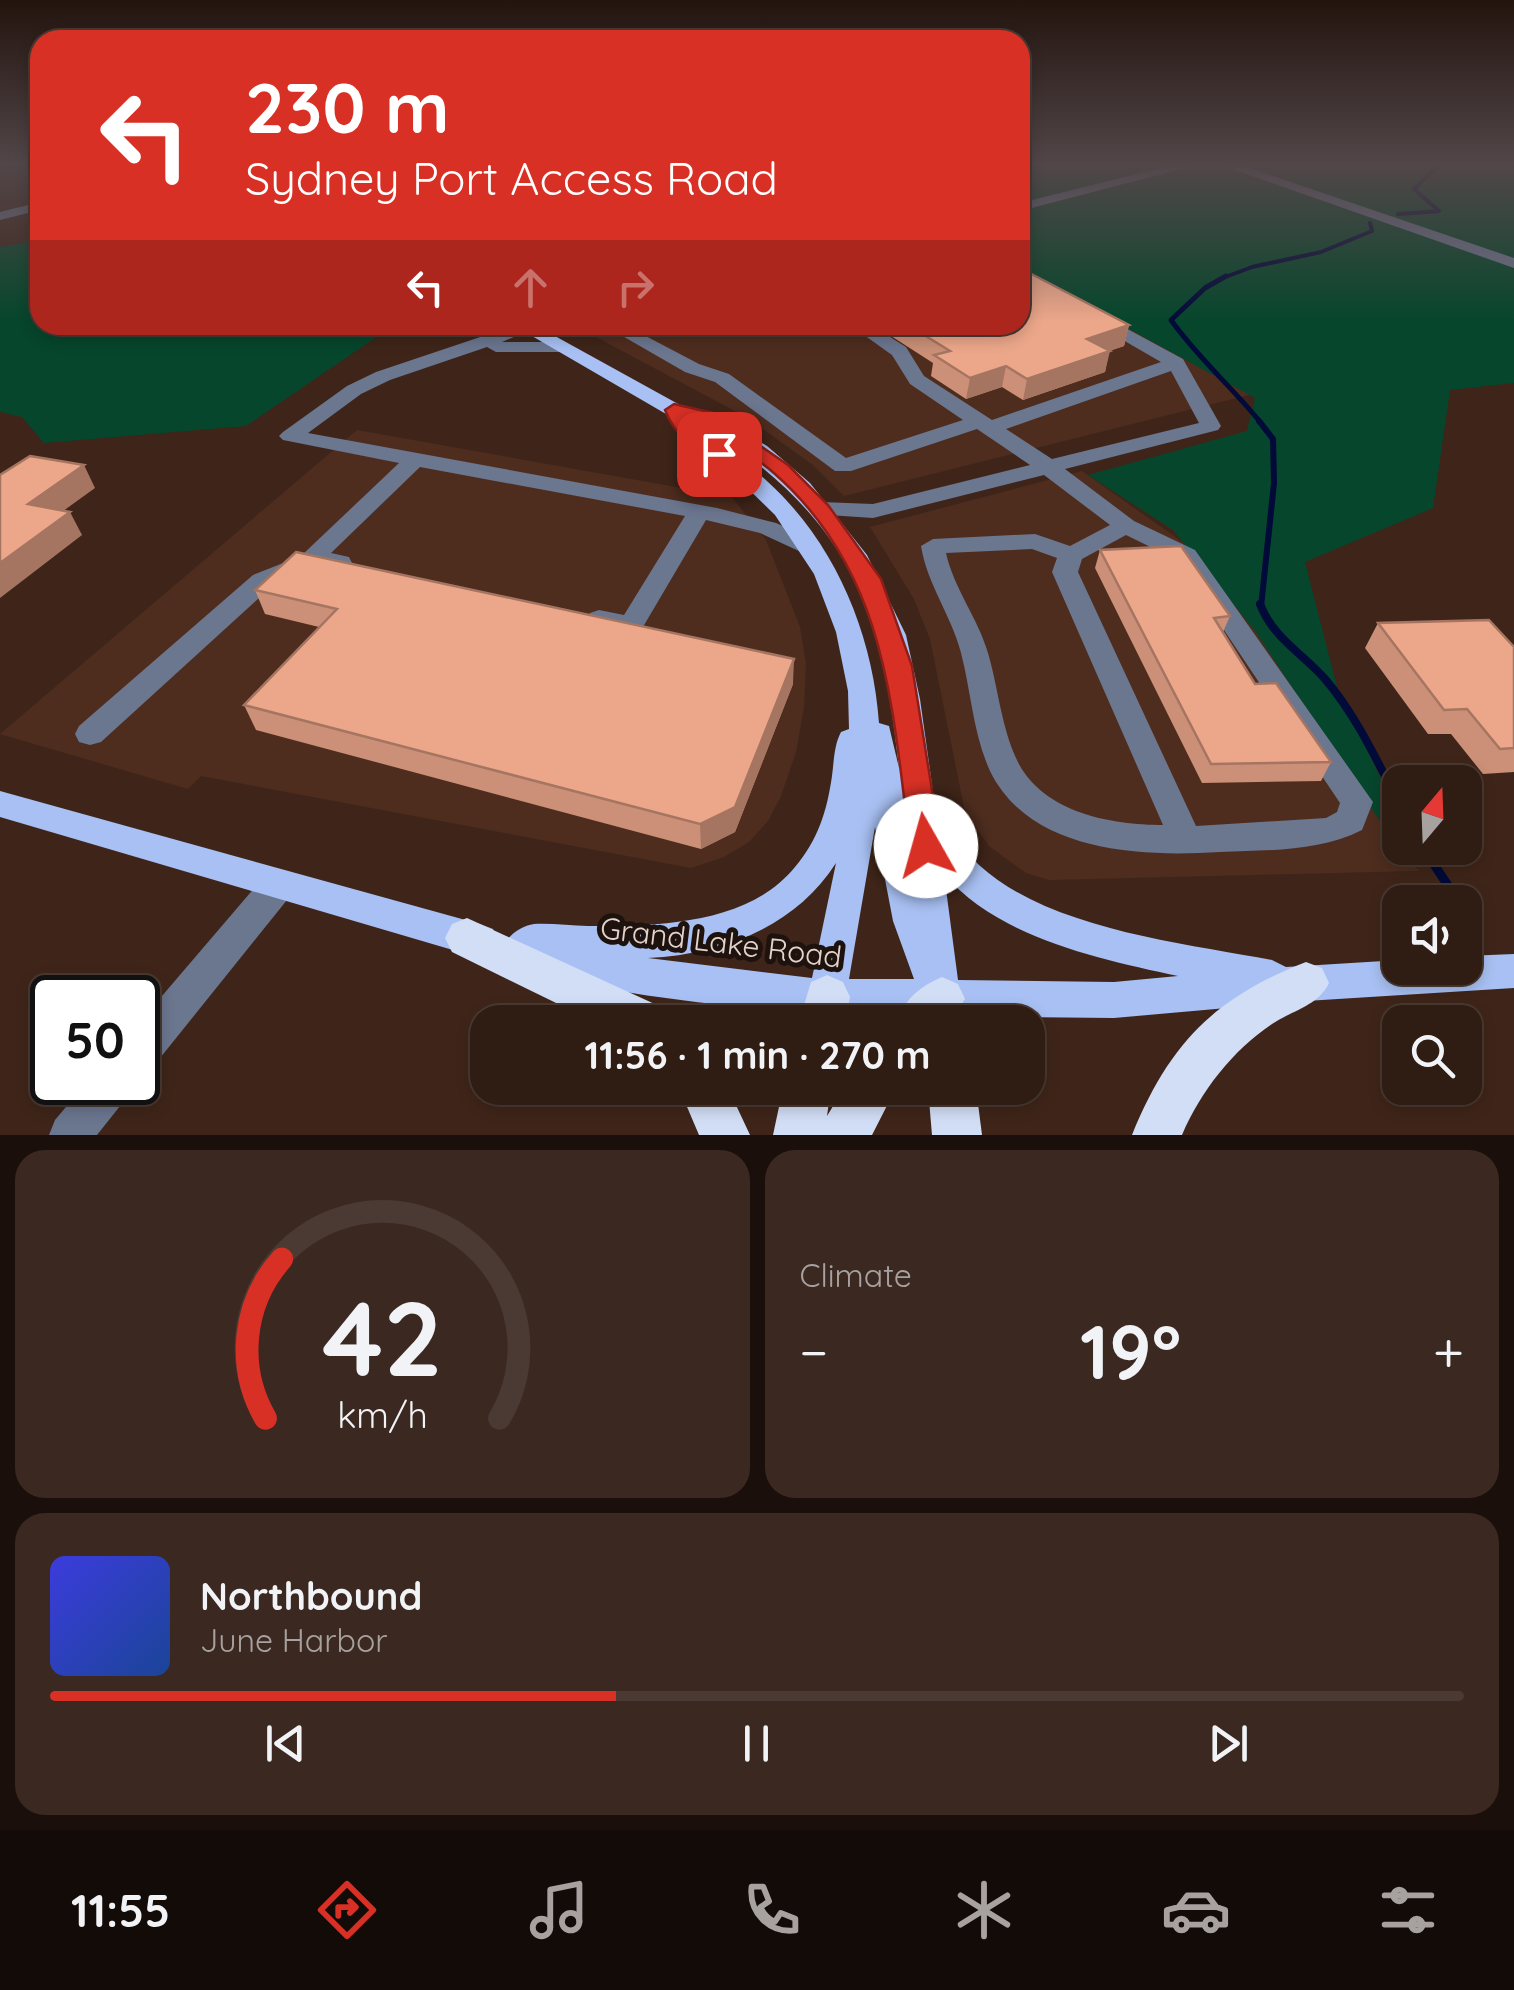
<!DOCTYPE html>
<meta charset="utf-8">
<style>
:root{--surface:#2f1c13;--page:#3b2921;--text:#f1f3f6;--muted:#a7a1a0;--line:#4a3a33;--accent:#d93025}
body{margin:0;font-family:Quicksand,sans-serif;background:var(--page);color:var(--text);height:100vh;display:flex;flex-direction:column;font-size:38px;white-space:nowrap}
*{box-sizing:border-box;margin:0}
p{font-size:32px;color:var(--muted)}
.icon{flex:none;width:55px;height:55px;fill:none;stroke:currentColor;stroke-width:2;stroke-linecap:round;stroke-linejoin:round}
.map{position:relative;height:1135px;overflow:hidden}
.sheet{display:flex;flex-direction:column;gap:15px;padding:15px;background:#1a0f0a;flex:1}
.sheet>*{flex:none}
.banner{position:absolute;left:30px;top:30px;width:1000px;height:305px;border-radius:30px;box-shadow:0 5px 15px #0003,0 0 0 2px var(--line);background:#d93025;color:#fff;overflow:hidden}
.needle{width:65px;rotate:19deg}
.controls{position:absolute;left:1382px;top:765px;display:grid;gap:20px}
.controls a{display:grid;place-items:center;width:100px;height:100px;border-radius:20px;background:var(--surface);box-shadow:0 5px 15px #0003,0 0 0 2px var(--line);font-size:50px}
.speed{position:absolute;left:30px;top:975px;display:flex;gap:20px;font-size:50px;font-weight:700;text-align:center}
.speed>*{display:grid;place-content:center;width:130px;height:130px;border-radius:50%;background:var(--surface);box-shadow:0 5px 15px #0003,0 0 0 2px var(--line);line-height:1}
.speed .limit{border:5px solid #111;border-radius:15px;background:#fff;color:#111}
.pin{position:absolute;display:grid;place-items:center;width:85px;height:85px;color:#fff;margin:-42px;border-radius:20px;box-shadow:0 5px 15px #0006}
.me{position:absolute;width:110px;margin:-55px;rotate:353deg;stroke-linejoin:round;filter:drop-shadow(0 0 8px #0008)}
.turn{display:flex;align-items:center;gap:35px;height:210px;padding:0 50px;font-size:45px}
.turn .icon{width:130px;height:130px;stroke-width:2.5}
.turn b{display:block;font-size:70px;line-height:85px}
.lanes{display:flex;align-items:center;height:95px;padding:0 50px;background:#0003;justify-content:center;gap:50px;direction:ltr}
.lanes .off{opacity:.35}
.big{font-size:75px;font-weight:800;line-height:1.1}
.sheet .widget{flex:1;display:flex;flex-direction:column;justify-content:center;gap:15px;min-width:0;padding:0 35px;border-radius:30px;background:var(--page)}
.sheet .dial{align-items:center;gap:0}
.dial svg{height:260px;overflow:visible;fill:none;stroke:var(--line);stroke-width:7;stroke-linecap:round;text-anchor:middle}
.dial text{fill:var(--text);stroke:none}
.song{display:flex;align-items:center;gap:30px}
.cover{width:120px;height:120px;border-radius:15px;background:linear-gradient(135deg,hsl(240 70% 55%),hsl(220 70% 35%))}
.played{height:10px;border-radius:5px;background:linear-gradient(90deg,var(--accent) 40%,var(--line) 40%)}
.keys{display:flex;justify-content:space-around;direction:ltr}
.heat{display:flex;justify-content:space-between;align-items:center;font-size:55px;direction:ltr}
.sheet .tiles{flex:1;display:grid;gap:15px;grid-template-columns:1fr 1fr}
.widget:last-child{grid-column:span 2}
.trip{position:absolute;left:470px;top:1005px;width:575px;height:100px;border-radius:30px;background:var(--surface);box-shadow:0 5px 15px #0003,0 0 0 2px var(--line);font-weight:800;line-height:100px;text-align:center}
.menu{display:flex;height:160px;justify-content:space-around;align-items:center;background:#130b08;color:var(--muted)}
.menu .icon{width:70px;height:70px}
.menu .on{color:var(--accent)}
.menu b{font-size:45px;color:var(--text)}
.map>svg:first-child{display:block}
.built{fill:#4e2d1e}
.green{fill:#06462c}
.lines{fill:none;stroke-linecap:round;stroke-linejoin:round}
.stream-far4{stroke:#010a38;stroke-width:4}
.stream-far3{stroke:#010a38;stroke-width:5}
.stream-far2{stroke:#010a38;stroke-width:6}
.stream-far1{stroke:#010a38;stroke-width:8}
.stream{stroke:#010a38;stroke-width:9}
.minor{fill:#6b768f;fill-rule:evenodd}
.major{fill:#a8c0f3;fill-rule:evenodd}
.highway{fill:#d2def6;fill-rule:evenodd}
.wall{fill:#cb9077}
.shaded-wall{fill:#a57561}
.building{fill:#eca78a;stroke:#a57561;stroke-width:2.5}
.route{fill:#d93025;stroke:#8d1f18;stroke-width:2.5}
.labels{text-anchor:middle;stroke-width:10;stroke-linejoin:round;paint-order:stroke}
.near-street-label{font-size:30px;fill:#e4d3cb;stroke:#1d120d}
</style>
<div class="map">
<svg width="1514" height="1135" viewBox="0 0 1514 1135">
<rect width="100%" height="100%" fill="#3f2519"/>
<g class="built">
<polygon points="1020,269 1265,391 844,496 813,465 746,417 579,328 581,325 1020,325"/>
<polygon points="357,430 732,497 766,540 800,627 806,663 804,707 796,752 781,796 768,821 749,842 724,857 691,868 201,776 188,789 0,734"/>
<polygon points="1082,471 1195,551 1258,628 1400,848 1419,871 1049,880 1026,873 989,846 965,812 930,639 914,599 870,527"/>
</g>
<g class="green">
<polygon points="1020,163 1514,163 1514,383 1450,390 1433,508 1305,562 1337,687 1400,818 1400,848 1414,848 1416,852 1397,847 1255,631 1173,530 1088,475 1247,431 1255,398 1020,269"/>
<polygon points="40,240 40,325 394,325 246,426 44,443 22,417 0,412 0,247"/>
</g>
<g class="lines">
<g class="stream-far4">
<polyline points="1398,214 1439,211 1414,189 1441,163"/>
<polyline points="1220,279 1252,267 1321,252 1372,231 1370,223"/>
</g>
<path class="stream-far3" d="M1226,276L1205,288L1171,320C1198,358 1232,387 1261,423"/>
<polyline class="stream-far2" points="1259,421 1273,439 1274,483 1261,607"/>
<path class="stream-far1" d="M1260,604C1273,638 1302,653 1325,679C1356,715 1378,763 1400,805"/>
<polyline class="stream" points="1423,848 1455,896"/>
<g class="minor">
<polygon points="1181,163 1204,163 1020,211 1020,203"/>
<polygon points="1215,163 1235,163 1514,258 1514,268"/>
<polygon points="40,202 40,210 0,220 0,212"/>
<path d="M1096,312L1183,359L1221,426L1218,430L1065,469L1134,521L1195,550L1373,802L1362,830C1319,852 1267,850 1220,852C1141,857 1030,853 990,771C973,734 971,691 961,653C951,615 927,584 921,546L933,539L1035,534L1070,546L1110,525L1044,475L873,518L813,514L809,509L821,502L873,504L1030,465L977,429L851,471H835L715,382L685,372L619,334L623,325H641L638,332L699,364L729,374L846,458L963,420L910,384L892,355L850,325H871L906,347L924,376L992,420L1161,362L1090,321V313ZM1171,371L1199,423L1052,459L1006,429ZM1126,535L1177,560L1340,803L1337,812L1326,818L1196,826L1078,572L1082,559ZM1032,549L1057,558L1052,572L1163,825C1110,825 1040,812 1016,758C1001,725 998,687 988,653C978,618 954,589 946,553Z"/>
<polygon points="516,325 542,325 502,342 562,342 571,347 562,352 496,352 487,347 390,380 361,394 308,433 717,508 776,523 819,542 822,547 819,552 801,552 760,533 706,520 640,632 631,635 590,625 586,619 590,613 599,610 624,615 685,516 420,467 331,553 349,557 352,563 349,569 340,571 311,564 271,587 101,742 90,745 79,742 75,734 79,726 253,575 301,556 399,463 283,440 279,436 283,432 347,386 376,372"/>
<polygon points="279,869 291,873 296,884 291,895 152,1068 138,1074 138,1024 267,873"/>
<polygon points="87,1082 134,1082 128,1096 97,1135 49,1135 55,1120"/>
</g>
<g class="major">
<path d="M513,325H535L680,405L713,413L767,446L810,483L867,555L906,635L920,699L935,806L941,808C951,829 962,849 979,865C1049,929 1182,943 1272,960L1286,967L1400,960V968H1465V956L1514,954V988L1306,1001L1114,1018L827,1015C732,1006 595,996 506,962L501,950C506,937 520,926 534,924C552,923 571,926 588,926C657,926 748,925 795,867C818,840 827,811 832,776C834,761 834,745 841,732L849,729L848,691L836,632L814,574L775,515L734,475L684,439L666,414ZM689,419L699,422C846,517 881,598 899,768L889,726L879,723C873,634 835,543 768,482C744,459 711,445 689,419ZM875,827L893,921L914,979H849ZM836,863L812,978L648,958C723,954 795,927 836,863ZM944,874C998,938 1100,959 1178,976L1114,982L958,980Z"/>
<polygon points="0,791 480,924 493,929 498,941 493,953 480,958 0,817"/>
</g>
<g class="highway">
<polygon points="467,918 659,1006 666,1022 595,1022 452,952 445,938 452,924"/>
<path d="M1306,962L1322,968L1329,983C1318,1006 1293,1010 1272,1024C1232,1051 1201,1091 1182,1135H1132C1169,1044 1214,998 1306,962Z"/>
<polygon points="827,975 843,982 850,997 845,1022 799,1022 811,982"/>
<path d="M942,977L958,984L965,999L950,1022H896C904,1000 920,986 942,977Z"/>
<polygon points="679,1088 728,1088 750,1135 699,1135"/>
<polygon points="783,1088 831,1088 827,1116 844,1088 896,1088 872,1135 773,1135"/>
<polygon points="928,1088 976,1088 982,1135 932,1135"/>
</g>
</g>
<g class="wall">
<polygon points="874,325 1129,325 1124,346 1109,351 1105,372 1023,400 1002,387 966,399 931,376 933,363"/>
<polygon points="1100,550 1230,616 1223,632 1255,684 1331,762 1321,781 1202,783 1095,568"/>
<polygon points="255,590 793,684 735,832 701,849 256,730 244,705 319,627 265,614"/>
<polygon points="1378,623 1514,647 1514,772 1483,774 1451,734 1428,734 1365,648"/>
</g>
<g class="shaded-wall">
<polygon points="1129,325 1124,346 1083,360 1087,339"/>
<polygon points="1110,351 1105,372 1023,400 1027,379"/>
<polygon points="1006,366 1002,387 966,399 970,378"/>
<polygon points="84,465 95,488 41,527 28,504"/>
<polygon points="70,512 82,535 0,598 0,563"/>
<polygon points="794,659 793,684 735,832 701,849 700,824"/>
</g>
<g class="building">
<polygon points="1020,268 1129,325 1087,339 1110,351 1027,379 1006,366 970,378 934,355 950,351 908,325 1020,325"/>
<polygon points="30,456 84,465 28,504 70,512 0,563 0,475"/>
<polygon points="1181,546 1230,616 1214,618 1255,684 1276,683 1331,762 1211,764 1100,550"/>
<polygon points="296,552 794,659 735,807 700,824 244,705 337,609 255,590"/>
<polygon points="1489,620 1514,647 1514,748 1500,749 1467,709 1444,710 1378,623"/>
</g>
<linearGradient id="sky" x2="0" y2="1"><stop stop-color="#23140e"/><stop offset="0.51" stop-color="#524649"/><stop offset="1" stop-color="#524649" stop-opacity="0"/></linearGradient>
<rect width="1514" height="322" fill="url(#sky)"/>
<path class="route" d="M674,404L713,413L788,465L828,505L881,579L912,666L941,846L936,855L926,859L915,855L910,846C892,708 888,574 775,474C753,454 725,439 700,421L687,418L689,425L726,449V458C700,462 673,431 665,410Z"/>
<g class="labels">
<g class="near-street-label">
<text transform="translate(721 943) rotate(7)" y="10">Grand Lake Road</text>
</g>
</g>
</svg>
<div class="controls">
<a><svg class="needle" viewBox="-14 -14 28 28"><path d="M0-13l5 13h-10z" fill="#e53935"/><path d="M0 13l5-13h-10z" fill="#a7a1a0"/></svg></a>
<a><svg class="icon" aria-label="sound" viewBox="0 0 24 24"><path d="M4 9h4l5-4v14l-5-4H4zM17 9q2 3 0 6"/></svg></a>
<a><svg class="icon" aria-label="search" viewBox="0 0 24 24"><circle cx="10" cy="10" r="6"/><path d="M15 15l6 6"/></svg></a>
</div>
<div class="speed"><div class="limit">50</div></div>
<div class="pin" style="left:719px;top:454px;background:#d93025"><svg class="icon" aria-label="arrive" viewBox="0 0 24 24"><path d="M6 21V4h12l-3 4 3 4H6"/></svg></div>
<svg class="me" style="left:926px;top:846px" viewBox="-20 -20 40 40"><circle r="19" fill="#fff"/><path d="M0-13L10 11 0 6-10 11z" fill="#d93025"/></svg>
<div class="trip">11:56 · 1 min · 270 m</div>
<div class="banner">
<div class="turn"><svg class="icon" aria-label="left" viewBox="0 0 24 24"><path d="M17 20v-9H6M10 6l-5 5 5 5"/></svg><div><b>230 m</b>Sydney Port Access Road</div></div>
<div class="lanes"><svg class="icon" aria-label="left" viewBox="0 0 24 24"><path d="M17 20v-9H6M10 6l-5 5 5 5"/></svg><svg class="icon off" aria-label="ahead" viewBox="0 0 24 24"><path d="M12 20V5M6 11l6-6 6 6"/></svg><svg class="icon off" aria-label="right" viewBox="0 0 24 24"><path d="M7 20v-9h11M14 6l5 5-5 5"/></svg></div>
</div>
</div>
<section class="sheet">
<div class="tiles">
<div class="widget dial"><svg viewBox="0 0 100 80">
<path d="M14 69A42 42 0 1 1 86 69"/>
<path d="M14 69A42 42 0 0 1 19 20" stroke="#d93025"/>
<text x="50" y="56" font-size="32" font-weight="700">42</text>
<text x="50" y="72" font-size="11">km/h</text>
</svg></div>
<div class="widget"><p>Climate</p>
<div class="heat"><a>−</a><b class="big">19°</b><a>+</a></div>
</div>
<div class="widget">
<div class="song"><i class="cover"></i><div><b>Northbound</b><p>June Harbor</p></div></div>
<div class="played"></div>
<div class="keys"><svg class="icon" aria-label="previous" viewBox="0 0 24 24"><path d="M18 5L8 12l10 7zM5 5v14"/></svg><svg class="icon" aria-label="pause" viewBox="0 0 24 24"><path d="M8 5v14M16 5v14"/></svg><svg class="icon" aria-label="next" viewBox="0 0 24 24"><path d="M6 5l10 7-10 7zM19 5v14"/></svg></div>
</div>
</div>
</section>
<nav class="menu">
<b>11:55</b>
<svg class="icon on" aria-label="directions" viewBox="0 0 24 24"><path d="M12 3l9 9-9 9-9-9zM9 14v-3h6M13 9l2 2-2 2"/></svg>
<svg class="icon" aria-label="music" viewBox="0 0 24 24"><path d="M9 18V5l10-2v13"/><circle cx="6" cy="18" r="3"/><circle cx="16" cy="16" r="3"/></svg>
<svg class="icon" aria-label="phone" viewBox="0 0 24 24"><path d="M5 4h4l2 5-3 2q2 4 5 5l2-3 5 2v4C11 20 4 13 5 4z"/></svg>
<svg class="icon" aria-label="climate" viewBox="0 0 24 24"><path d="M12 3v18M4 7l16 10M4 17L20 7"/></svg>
<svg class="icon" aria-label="car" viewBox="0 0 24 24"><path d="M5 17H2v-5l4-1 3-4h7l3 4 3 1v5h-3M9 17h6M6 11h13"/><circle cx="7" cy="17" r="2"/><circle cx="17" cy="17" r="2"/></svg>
<svg class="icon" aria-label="filters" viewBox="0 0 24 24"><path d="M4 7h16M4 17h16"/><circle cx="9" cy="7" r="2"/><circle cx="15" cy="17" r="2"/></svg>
</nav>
